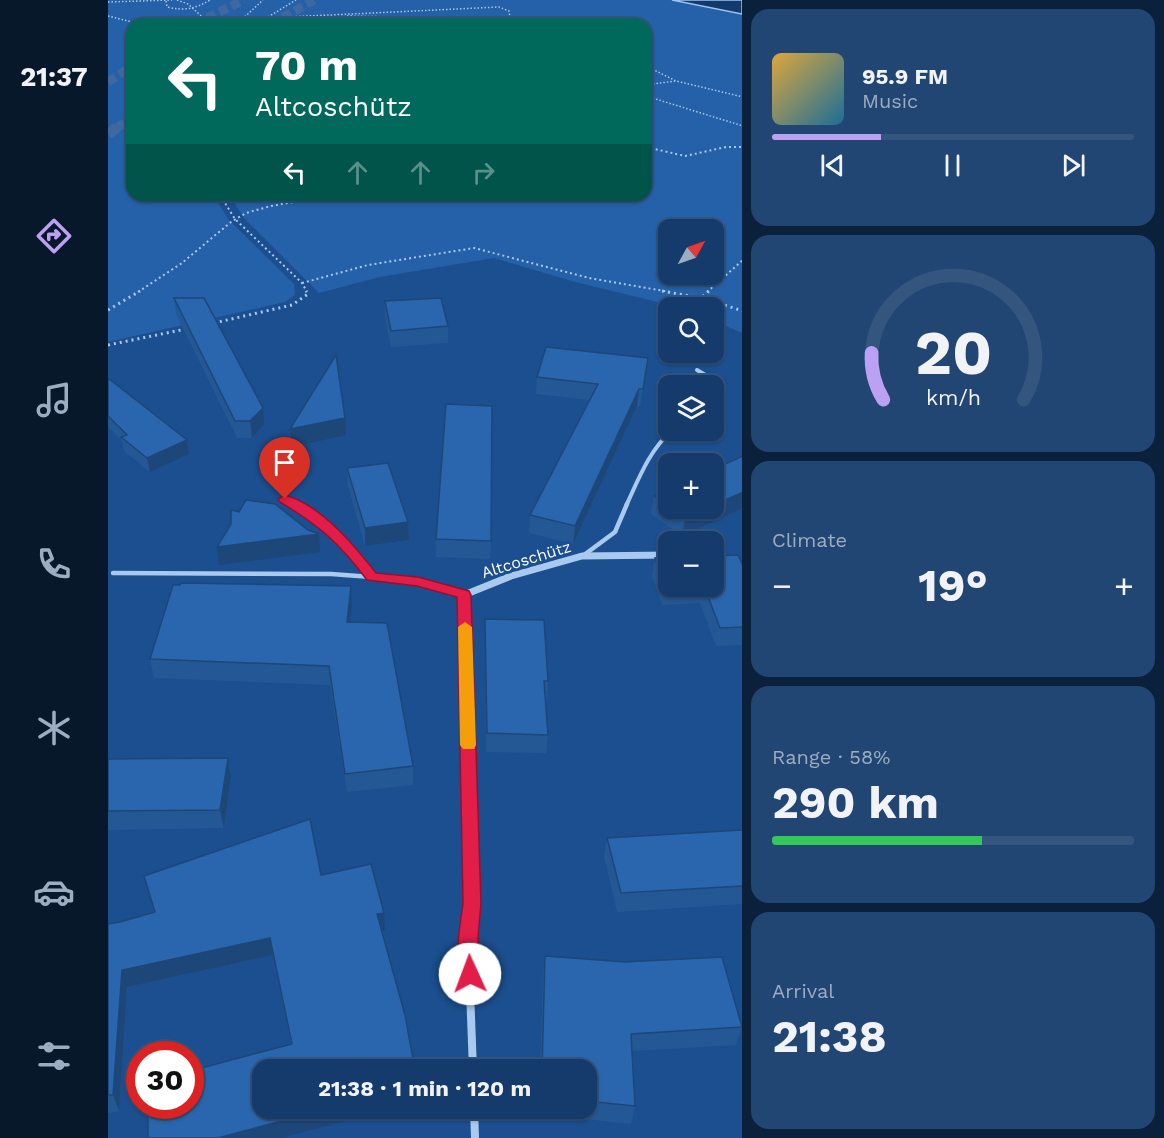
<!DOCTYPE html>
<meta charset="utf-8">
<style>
:root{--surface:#143b6b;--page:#214673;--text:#f1f3f6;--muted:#9dadc1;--line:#33557e;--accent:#bca0f2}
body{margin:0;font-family:"Work Sans",sans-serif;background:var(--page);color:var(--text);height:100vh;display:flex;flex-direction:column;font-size:22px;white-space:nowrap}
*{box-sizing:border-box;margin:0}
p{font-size:20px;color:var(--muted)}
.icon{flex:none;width:33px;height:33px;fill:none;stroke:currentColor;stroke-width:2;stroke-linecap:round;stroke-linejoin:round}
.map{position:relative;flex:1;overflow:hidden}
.sheet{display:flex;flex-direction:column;gap:9px;padding:9px;background:#0b203b;width:422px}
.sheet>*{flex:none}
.hud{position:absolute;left:18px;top:18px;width:526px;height:183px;border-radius:18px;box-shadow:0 2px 4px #0004,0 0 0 2px var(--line);background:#00695c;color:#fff;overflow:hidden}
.needle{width:39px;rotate:50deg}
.tools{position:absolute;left:550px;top:219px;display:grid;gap:12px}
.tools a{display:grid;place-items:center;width:66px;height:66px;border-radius:12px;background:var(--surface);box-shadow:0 2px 4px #0004,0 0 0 2px var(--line);font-size:30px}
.speed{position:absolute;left:18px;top:1041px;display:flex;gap:12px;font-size:30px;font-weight:700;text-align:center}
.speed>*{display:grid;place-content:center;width:78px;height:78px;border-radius:50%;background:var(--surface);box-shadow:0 2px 4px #0004,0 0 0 2px var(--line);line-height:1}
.speed .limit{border:9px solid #d22;background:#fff;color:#111}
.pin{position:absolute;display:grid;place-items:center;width:51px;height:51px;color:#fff;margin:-62px -26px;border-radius:50% 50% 50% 0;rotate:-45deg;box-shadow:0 0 6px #0007}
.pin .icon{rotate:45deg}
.me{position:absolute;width:66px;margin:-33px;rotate:358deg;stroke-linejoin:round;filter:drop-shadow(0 0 4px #0008)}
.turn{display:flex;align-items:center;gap:21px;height:126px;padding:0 30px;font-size:27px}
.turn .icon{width:78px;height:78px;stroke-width:2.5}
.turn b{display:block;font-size:42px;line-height:51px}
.lanes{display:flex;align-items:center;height:57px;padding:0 30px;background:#0003;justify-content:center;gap:30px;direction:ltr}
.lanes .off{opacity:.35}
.big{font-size:45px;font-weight:700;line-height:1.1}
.sheet .tile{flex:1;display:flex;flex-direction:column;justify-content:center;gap:9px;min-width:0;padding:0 21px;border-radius:18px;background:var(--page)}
.sheet .dial{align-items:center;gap:0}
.dial svg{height:156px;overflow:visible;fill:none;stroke:var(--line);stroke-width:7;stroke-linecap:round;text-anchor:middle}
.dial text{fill:var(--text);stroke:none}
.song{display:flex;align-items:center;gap:18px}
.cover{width:72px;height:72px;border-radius:9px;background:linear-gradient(135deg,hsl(40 70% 55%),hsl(200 70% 35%))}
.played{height:6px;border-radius:3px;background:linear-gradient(90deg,var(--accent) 30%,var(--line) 30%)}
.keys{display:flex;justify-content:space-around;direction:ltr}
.heat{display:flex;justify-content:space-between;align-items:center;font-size:33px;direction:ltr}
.charge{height:9px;border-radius:4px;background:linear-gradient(90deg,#34c759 58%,var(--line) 0)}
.trip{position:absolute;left:144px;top:1059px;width:345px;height:60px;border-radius:18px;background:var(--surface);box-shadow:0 2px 4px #0004,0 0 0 2px var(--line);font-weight:700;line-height:60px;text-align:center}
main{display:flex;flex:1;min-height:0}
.menu{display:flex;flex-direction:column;width:108px;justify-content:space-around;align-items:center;background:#08182b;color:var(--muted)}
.menu .icon{width:42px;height:42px}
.menu .active{color:var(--accent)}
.menu b{font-size:27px;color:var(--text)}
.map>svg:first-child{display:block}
.green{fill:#2461a8;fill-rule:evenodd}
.water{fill:#123a6d;stroke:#9cc4f0;stroke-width:1.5}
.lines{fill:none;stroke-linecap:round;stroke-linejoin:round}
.highway-tunnel-far1{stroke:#3d69a0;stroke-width:9;stroke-dasharray:9 4.5;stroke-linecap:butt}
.highway-tunnel{stroke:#3d69a0;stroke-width:11;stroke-dasharray:11 6;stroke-linecap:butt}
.path-far2{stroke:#a9c9ee;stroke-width:1.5;stroke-dasharray:1.5 2;stroke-linecap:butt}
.path-far1{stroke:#a9c9ee;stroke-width:2;stroke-dasharray:2 3;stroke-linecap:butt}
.path{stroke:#a9c9ee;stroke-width:3;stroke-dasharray:2 4;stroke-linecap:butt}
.lane-far1{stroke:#a9c9ee;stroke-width:4}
.lane{stroke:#a9c9ee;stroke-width:4.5}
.street-far2{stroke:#a9c9ee;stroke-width:5}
.street-far1{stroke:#a9c9ee;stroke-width:7}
.street{stroke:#a9c9ee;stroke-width:8}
.wall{fill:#245895}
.shaded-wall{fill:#1d4779}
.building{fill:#2a66ad;stroke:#1d4779;stroke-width:1.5}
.route{fill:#e11d48;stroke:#92132f;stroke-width:1.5}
.slow{fill:#f59e0b}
.labels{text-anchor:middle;stroke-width:6;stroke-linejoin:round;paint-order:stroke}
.street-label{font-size:16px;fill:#fff;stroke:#1b4f8f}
</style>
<main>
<nav class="menu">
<b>21:37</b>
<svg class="icon active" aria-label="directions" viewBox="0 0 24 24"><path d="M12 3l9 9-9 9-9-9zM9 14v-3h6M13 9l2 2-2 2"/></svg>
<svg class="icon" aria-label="music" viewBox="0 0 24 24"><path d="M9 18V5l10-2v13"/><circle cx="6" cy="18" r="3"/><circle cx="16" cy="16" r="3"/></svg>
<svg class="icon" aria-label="phone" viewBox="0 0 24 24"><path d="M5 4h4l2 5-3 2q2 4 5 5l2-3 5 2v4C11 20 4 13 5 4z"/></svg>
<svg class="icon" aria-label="climate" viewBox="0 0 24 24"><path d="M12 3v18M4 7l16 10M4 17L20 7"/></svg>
<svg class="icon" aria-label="car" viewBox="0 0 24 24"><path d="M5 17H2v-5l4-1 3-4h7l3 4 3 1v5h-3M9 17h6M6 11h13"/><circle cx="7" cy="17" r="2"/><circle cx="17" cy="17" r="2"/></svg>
<svg class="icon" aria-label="filters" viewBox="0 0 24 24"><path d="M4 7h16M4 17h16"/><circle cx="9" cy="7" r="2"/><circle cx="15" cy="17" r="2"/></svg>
</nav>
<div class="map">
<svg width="635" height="1138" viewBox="0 0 635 1138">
<rect width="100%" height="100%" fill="#1b4f8f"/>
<path class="green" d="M0,0H564L634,14V333L606,321V308L570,307L467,282L386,258L272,277L211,293L136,218L121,195H538V24H24V195H105L121,220L186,284L187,295L177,302L0,342ZM561,230H606V274H561Z"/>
<polygon class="water" points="564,0 634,0 634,14"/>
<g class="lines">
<g class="highway-tunnel-far1">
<polyline points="87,24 136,0"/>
<polyline points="163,24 206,0"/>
<polyline points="0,82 24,66"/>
<polyline points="9,128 24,118"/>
</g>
<polyline class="highway-tunnel" points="0,134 11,126"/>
<g class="path-far2">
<polyline points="69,0 80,4 102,24"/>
<path d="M58,1L59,7C76,11 87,9 102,0"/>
<polyline points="0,2 64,0"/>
<polyline points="0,16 32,24"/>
<polyline points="239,16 337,18 370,24"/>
<polyline points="160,17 188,0"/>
<polyline points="129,24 155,0"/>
<polyline points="136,24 158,18 391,7 401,11 402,18 408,24"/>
<polyline points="538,66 568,81 635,97"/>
<polyline points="538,85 567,81"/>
<polyline points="538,96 635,126"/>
</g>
<g class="path-far1">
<polyline points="538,147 577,156 618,147 635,147"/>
<polyline points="112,195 127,219 194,283 199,292"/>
<polyline points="194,283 260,265 366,248 481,278 562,292"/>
<polyline points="30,292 74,263 123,222 138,213 163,206 226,195"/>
<polyline points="599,292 635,260"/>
</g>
<g class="path">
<polyline points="554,291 593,298 601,291"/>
<polyline points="594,298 635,311"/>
<polyline points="0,310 32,291"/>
<polyline points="106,323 184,305 200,294 198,291"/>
<polyline points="0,345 78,329"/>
</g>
<g class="lane-far1">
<polyline points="589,370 604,379 609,395 606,398"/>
<path d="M518,506C531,478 541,451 564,430"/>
</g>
<g class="lane">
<polyline points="476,555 507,532 519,504"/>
<polyline points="5,573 223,574 264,577"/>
</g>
<polyline class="street-far2" points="177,499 187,506"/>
<g class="street-far1">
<polyline points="185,504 224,533 264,577 310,581 356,595 403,576 474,556 561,555"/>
<polyline points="356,595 361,782"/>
</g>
<g class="street">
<polyline points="361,780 364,903 360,937 365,1070"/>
<polyline points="366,1108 367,1138"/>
</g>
</g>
<g class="wall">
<polygon points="66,298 156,424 144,438 129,438 68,314"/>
<polygon points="277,301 340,326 340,343 283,347 277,317"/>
<polygon points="540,358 532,406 529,406 465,544 421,533 422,515 481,400 428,394 429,377"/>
<polygon points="0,378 79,440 81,454 42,472 16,451 14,441 0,427"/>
<polygon points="635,456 635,508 574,536 543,514 546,496 561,489 561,508 606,508"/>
<polygon points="239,468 300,522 301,540 257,546 240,486"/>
<polygon points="328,539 383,541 382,559 328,557"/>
<polygon points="547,558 561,586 606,586 635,566 635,645 608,646 592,603 554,605 544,576"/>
<polygon points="243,586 244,605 242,622 305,766 305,785 239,792 222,685 46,678 42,659"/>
<polygon points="377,619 440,681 439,699 437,700 440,735 438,753 378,752 377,637"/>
<polygon points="120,758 123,776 116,828 0,830 0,759"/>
<polygon points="635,830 635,904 509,912 496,856 499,838"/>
<polygon points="213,875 277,930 274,931 286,1108 174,1138 40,1138 183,1044 165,955 19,987 11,1111 0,1113 0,924 12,922 46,913 36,876"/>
<polygon points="437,956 634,1027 628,1045 524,1051 527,1106 523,1124 431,1114 431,1108 478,1108 478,1070 432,1070 435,974"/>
</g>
<g class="shaded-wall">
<polygon points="531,389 529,406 465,544 467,526"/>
<polygon points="155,408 156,424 144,438 142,421"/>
<polygon points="237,418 238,435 184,447 182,429"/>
<polygon points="79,440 81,454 42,472 39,458"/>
<polygon points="635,492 635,508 574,536 577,519 599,508 606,508 606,505"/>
<polygon points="300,522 301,540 257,546 257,528"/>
<polygon points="211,534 212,552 111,565 109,547"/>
<polygon points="243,586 244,605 240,640 239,622"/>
<polygon points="120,758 123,776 116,828 112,810"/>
<polygon points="276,913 277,930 270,932 269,914"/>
<polygon points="162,938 165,955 19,987 11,1111 5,1095 14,970"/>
<polygon points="222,1108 286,1108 174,1138 110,1138"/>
</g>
<g class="building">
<polygon points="66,298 96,298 155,408 142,421 127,421"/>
<polygon points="333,298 340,326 283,331 277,301"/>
<polygon points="438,347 540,358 535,389 531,389 467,526 422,515 490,384 429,377"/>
<polygon points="228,355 237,418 182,429"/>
<polygon points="0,378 79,440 39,458 13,437 19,435 0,416"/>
<polygon points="338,404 384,406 383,541 328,539"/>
<polygon points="635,456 635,492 606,505 606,469"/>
<polygon points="280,463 300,522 257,528 239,468"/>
<polygon points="561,489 561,507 546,496"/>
<polygon points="138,500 167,504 200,530 211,534 109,547 123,524 123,510 131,512"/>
<polygon points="563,508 599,508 577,519"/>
<polygon points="630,555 635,566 635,627 612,628 596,586 606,586 606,556"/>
<polygon points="561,557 561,586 557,587 547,558"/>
<polygon points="73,583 243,586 239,622 279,623 305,766 237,774 221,666 42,659 65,585 72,585"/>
<polygon points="377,619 436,620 440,681 436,681 440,735 379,733"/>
<polygon points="120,758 112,810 0,811 0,759"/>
<polygon points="202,819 213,875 263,864 276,913 269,914 297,1015 307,1070 154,1070 154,1108 222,1108 110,1138 40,1138 40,1106 82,1106 82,1071 184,1044 162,938 14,970 5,1095 0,1095 0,924 12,922 47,912 36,876"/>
<polygon points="635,830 635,886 513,893 499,838"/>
<polygon points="437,956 517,962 614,957 634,1027 523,1034 527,1106 478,1101 478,1070 434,1070"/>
</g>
<path class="route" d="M177,495C213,505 246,545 268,573L310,577L361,591L363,595L373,903L370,938L372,974L369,980L362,982L355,980C345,958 352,926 355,903L349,597L309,586L259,580C231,543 212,526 172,502L170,499Z"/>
<polygon class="slow" points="357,622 364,627 368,745 366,749 355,749 352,745 350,627"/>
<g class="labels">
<g class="street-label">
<text transform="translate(418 559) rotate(-17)" y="6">Altcoschütz</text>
</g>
</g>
</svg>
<div class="tools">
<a><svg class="needle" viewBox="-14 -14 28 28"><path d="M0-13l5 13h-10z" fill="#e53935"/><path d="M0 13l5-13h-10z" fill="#9dadc1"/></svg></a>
<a><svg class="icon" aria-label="search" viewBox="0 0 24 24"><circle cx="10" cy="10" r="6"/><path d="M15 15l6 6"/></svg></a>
<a><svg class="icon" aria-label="layers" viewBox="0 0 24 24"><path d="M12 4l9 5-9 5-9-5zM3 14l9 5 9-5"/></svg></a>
<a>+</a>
<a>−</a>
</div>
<div class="speed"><div class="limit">30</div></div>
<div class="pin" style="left:177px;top:499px;background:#d93025"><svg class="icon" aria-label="arrive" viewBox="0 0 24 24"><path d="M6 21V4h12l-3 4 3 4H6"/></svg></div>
<svg class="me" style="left:362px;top:974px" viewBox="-20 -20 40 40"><circle r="19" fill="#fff"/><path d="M0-13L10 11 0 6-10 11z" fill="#e11d48"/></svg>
<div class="trip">21:38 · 1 min · 120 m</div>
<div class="hud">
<div class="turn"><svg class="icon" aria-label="left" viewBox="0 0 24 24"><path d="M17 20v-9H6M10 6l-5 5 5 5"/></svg><div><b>70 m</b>Altcoschütz</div></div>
<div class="lanes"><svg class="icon" aria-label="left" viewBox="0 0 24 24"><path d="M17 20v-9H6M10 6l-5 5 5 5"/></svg><svg class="icon off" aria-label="ahead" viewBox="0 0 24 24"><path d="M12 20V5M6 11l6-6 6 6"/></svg><svg class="icon off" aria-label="ahead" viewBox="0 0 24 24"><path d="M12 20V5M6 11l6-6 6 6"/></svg><svg class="icon off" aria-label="right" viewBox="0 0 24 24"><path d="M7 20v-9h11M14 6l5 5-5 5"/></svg></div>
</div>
</div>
<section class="sheet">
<div class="tile">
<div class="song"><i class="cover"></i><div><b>95.9 FM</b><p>Music</p></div></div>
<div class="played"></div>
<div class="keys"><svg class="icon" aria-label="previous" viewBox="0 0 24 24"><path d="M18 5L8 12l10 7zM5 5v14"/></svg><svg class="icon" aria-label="pause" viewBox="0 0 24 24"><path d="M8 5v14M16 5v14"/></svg><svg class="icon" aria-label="next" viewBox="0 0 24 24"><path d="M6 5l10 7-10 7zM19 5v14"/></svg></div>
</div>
<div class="tile dial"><svg viewBox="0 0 100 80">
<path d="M14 69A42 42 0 1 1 86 69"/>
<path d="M14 69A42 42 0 0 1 8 45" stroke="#bca0f2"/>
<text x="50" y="56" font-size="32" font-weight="700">20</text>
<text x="50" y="72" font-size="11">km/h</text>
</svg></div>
<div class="tile"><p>Climate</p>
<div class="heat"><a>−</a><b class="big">19°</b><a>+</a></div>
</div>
<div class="tile"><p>Range · 58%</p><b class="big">290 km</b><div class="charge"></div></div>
<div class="tile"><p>Arrival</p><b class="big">21:38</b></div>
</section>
</main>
